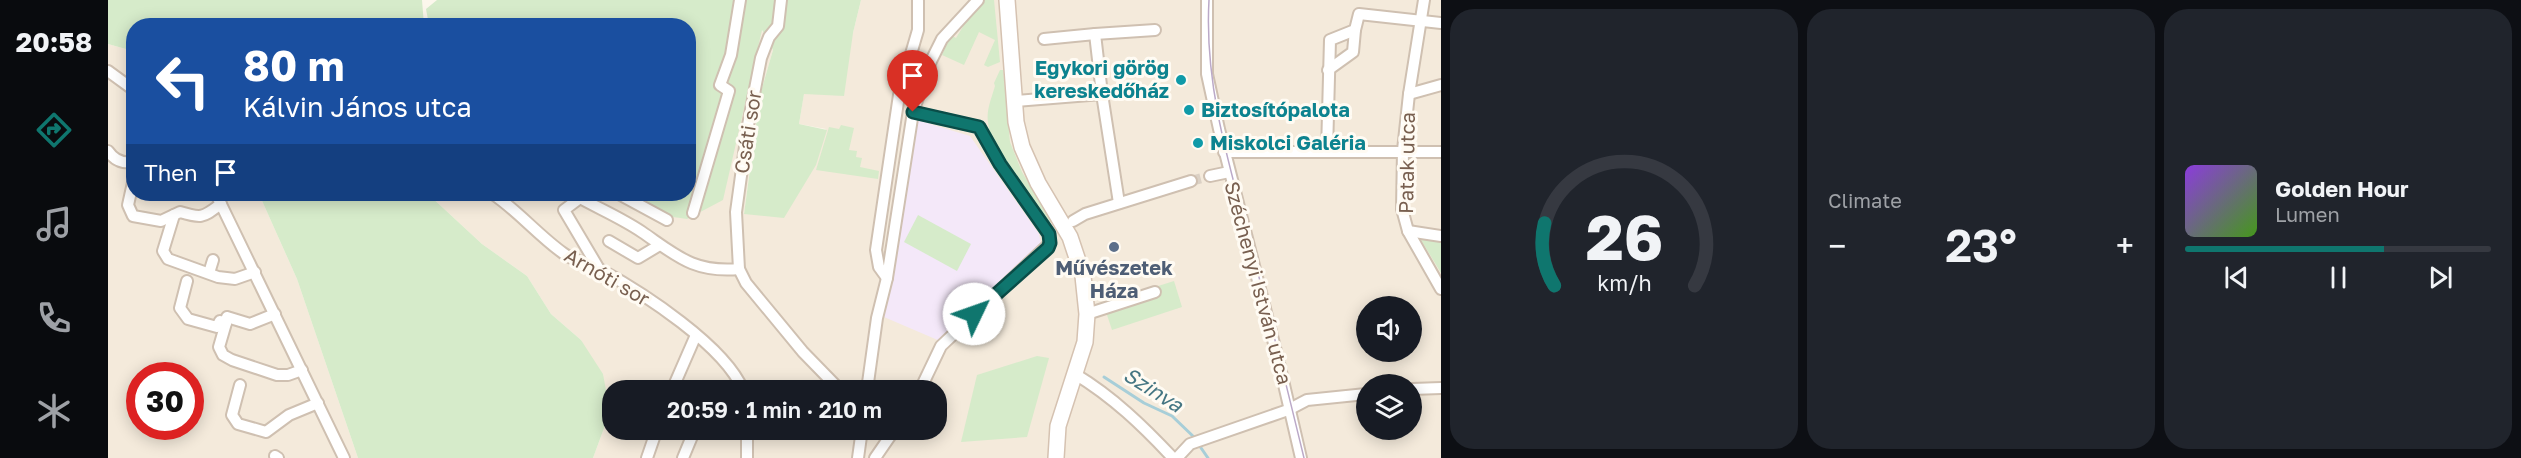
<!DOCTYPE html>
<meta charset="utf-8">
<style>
:root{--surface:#171b24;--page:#20242c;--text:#f1f3f6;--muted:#9ea1a6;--line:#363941;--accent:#0f766e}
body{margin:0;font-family:"Golos Text",sans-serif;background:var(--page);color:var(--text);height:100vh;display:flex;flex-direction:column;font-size:22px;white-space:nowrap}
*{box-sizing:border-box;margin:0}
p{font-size:20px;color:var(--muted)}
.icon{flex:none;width:33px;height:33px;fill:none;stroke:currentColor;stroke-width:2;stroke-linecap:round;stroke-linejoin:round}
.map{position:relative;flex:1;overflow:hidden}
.drawer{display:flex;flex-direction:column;gap:9px;padding:9px;background:#0d0f14;width:1080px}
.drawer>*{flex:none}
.top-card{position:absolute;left:18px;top:18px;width:570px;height:183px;border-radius:24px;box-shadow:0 3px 15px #0003;background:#1a4fa0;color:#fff;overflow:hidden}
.fabs{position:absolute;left:1248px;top:296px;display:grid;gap:12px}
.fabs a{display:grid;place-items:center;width:66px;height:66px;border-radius:50%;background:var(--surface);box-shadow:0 3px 15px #0003;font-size:30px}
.speed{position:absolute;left:18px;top:362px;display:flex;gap:12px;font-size:30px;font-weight:700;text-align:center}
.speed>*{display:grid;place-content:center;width:78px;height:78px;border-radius:50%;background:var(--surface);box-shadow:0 3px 15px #0003;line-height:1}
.speed .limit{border:9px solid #d22;background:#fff;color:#111}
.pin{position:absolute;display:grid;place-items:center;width:51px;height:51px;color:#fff;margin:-62px -26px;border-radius:50% 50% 50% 0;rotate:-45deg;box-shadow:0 0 6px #0007}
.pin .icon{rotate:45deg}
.me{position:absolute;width:66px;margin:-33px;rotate:48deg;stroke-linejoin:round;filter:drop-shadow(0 0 4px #0008)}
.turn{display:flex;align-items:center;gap:21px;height:126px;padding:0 18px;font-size:27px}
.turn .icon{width:78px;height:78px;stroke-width:2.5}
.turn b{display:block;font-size:42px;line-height:51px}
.then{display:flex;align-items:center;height:57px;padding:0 18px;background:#0003;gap:12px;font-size:22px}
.big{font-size:45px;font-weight:600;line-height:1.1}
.drawer .card{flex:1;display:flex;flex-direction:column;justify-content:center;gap:9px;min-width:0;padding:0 21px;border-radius:24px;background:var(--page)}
.drawer .dial{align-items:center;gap:0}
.dial svg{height:156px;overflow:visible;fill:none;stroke:var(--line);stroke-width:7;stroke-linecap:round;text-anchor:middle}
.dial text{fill:var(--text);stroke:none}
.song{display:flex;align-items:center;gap:18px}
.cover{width:72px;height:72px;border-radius:9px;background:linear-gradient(135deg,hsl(270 70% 55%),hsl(100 70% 35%))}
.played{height:6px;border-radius:3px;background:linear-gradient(90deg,var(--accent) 65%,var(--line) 65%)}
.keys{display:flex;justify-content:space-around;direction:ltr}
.heat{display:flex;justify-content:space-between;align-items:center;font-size:33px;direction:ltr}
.drawer .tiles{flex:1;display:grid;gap:9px;grid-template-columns:repeat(3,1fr)}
.trip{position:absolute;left:494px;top:380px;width:345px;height:60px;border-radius:24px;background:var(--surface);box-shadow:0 3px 15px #0003;font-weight:600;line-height:60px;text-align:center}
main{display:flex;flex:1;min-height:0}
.tab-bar{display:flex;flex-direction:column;width:108px;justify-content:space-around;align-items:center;background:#090b0e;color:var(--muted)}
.tab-bar .icon{width:42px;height:42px}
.tab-bar .on{color:var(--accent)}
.tab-bar b{font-size:27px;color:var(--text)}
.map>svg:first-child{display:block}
.residential{fill:#f4eadb;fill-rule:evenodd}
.education{fill:#f4e8f9}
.green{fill:#d6ebca}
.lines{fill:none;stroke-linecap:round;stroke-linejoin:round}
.stream{stroke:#a7ced8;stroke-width:3}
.street-tunnel{stroke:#dbd1c5;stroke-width:10;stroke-dasharray:10 5;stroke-linecap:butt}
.street-casing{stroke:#cfc0b1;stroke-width:14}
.secondary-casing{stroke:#d5c2b1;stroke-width:18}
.street{stroke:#fff;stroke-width:10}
.secondary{stroke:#fff;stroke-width:15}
.tram{stroke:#bba9c8;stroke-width:1.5}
.route-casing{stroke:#0a4d48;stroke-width:15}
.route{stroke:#0f766e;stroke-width:10}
.culture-dot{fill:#0f9aa8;stroke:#fffbf3;stroke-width:2}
.service-dot{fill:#5c6f8a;stroke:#fffbf3;stroke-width:2}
.labels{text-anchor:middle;stroke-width:6;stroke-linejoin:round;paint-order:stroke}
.culture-label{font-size:20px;font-weight:bold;fill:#0d838f;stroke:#fffbf3;text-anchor:start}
.street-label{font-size:20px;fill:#785f4f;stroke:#fffbf3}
.service-label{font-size:20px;font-weight:bold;fill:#4e5e75;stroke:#fffbf3}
.water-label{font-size:21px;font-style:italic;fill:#457683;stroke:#fffbf3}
</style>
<main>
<nav class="tab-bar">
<b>20:58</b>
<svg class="icon on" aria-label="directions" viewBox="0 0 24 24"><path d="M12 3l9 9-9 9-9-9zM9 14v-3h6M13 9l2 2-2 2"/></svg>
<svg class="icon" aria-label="music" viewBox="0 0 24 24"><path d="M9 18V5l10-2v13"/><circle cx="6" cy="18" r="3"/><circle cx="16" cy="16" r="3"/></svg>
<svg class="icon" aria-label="phone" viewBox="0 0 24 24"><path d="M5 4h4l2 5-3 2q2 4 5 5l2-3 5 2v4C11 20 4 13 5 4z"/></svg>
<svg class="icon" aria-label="climate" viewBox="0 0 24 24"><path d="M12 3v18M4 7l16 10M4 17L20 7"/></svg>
</nav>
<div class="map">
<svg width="1333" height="458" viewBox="0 0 1333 458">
<rect width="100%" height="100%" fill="#fcf7ec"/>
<g class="residential">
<path d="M753,0H1333V458H485L502,412L473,340L443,314L419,276L374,244L320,194H574L588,202L653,29L665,50L652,95L636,214L718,129L691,124L696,93L745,33ZM1258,306H1304V351H1258ZM1258,384H1304V429H1258ZM504,390H828V429H504Z"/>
<path d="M0,44L25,51L26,194H151L189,279L250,458H0ZM32,375H82V426H32Z"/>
</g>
<polygon class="education" points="809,120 862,136 931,234 933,244 897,280 857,313 832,341 776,317"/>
<g class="green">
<polygon points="0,0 314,0 316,25 26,26 25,51 0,44"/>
<polygon points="329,0 753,0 745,33 736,96 696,94 691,124 719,130 708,165 676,218 636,214 652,95 665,50 654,30 615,200 579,219 545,214 529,194 580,194 580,26 321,25 318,9"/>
<polygon points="875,0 886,0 892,62 880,67 876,65 887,40 871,32 856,65 834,55 843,35 848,38 856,25 855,21"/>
<path d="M892,70H895L902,142L914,172L943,221L940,227C920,199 883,157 880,122C878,110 884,97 887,86L886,83Z"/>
<polygon points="733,125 746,128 741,150 749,151 748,157 754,158 752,167 771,171 770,179 708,170 721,127 731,129"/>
<polygon points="151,194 320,194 374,244 419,276 443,314 473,340 495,374 502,412 485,458 250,458 189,279"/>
<polygon points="810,215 863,244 849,271 796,242"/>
<polygon points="1310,235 1333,240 1333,273"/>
<polygon points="1066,281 1074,307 1004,330 998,312 1047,287"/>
<polygon points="929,356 941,358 919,437 853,442 869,375"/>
</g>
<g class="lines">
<g class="stream">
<polyline points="996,377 1036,403 1064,416 1088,439"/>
<polyline points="1091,445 1100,458"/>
</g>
<polyline class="street-tunnel" points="1083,181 1102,176"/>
<defs>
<g id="street">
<polyline points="673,0 670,26 661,37 653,58 640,125 628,212 631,269 638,283 695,352 732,390"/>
<polyline points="1099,0 1099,74 1111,129 1171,363 1193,458"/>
<polyline points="1316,0 1301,94 1295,150 1294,209 1300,231 1333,289"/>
<polyline points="987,34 1047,30"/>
<polyline points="1220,70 1245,52 1247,30"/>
<polyline points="0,71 26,90"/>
<polyline points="994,94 1011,203"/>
<polyline points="1301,94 1333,85"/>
<polyline points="907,101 994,94 987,34 936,39"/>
<polyline points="805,112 871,127 892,164 941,233 942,243 833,346 812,390"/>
<path d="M0,151C6,160 15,164 26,162"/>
<polyline points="1219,151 1222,40 1247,30 1251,14 1333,23"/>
<polyline points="1116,152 1333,152"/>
<polyline points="1102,176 1121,172"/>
<path d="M26,178L20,205L25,216L53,221L72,212C95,219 95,217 113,204"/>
<polyline points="108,194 236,458"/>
<path d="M385,194C410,211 430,235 455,253C466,261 481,264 493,270C535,293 617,346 635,390"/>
<path d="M465,194C487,207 512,217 534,232C569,256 586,273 631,269"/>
<polyline points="511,194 559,220"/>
<polyline points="472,198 456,210 491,269"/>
<polyline points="585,213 621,91 612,85 623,55 632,0"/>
<polyline points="66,215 55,251 60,259 110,277 127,279 147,272"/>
<polyline points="965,221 977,214 1083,181"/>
<polyline points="1300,231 1333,236"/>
<polyline points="501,241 530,258 550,246"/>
<polyline points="101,273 105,260"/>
<polyline points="779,278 771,267 768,250 791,95 810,30 810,1"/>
<polyline points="79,281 72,308 80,319 109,327 112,321 118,323 119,317 142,324 167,314"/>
<polyline points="979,314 1047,292"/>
<polyline points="118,323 111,347 115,355 124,360 169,375 180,375 194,370"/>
<path d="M967,374C1005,397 1035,426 1065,458"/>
<polyline points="132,385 124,415 130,424 158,432 181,415 210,403"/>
<polyline points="1304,389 1333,388"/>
<polyline points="564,390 588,335"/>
<polyline points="759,390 769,318 779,278 805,112 823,61 834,39 870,0"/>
<polyline points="167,456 170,458"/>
<polyline points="539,458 549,429"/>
<polyline points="575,458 587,429"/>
<polyline points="639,458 639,429"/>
<polyline points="750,458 754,429"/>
<polyline points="767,458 787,429"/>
<polyline points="1069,458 1082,444 1180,410 1199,400 1258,394"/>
</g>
<polyline id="secondary" points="899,0 908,122 914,147 930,183 962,237 975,276 979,314 977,342 950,426 948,458"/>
</defs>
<use href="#street" class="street-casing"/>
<use href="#secondary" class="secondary-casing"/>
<use href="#street" class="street"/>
<use href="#secondary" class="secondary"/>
<path class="tram" d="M1101,0C1096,86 1122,168 1144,250C1162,319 1179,388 1196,458"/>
</g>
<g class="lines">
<defs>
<polyline id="route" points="805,112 871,127 892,164 941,234 942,243 940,248 866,314"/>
</defs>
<use href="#route" class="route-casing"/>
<use href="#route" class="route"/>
</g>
<g class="culture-dot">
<circle cx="1073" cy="80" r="6"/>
<circle cx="1081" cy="110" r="6"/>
<circle cx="1090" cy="143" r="6"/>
</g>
<circle class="service-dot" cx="1006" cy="247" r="6"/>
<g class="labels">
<g class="culture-label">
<text x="1061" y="75" text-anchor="end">Egykori görög<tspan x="1061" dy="23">kereskedőház</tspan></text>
<text x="1093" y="117">Biztosítópalota</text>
<text x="1102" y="150">Miskolci Galéria</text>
</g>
<g class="street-label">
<text transform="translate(640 132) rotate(-81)" y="7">Csáti sor</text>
<text transform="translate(1299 163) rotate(-89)" y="7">Patak utca</text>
<text transform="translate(499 277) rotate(30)" y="7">Arnóti sor</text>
<text transform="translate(1150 283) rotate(75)" y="7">Széchenyi István utca</text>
</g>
<g class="service-label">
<text x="1006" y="275">Művészetek<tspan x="1006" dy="23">Háza</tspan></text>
</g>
<g class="water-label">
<text transform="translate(1045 390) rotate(32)" y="7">Szinva</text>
</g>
</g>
</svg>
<div class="fabs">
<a><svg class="icon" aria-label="sound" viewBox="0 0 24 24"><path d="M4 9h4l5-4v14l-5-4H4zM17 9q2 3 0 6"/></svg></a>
<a><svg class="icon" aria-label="layers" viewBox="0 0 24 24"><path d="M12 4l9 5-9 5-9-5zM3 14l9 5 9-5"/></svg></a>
</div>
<div class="speed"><div class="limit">30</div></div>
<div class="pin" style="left:805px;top:112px;background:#d93025"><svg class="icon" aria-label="arrive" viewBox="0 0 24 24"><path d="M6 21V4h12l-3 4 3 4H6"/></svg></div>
<svg class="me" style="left:866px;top:314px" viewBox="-20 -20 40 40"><circle r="19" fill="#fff"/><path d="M0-13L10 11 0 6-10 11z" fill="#0f766e"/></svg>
<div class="trip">20:59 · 1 min · 210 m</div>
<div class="top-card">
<div class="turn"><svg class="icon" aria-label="left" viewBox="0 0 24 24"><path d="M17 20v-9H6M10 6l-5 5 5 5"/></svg><div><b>80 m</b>Kálvin János utca</div></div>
<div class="then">Then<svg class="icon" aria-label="arrive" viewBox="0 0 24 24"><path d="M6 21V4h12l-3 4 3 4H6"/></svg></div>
</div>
</div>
<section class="drawer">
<div class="tiles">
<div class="card dial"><svg viewBox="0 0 100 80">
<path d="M14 69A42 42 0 1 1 86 69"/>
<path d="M14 69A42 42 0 0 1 9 37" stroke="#0f766e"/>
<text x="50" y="56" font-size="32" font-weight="700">26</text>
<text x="50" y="72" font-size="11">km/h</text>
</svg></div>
<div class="card"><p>Climate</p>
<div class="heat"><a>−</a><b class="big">23°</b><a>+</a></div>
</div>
<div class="card">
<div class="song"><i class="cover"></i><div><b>Golden Hour</b><p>Lumen</p></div></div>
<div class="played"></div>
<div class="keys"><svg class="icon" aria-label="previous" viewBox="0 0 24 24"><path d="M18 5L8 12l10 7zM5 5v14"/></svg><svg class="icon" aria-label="pause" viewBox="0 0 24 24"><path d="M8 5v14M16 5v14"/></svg><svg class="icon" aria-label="next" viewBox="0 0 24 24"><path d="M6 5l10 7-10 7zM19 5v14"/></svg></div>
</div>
</div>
</section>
</main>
